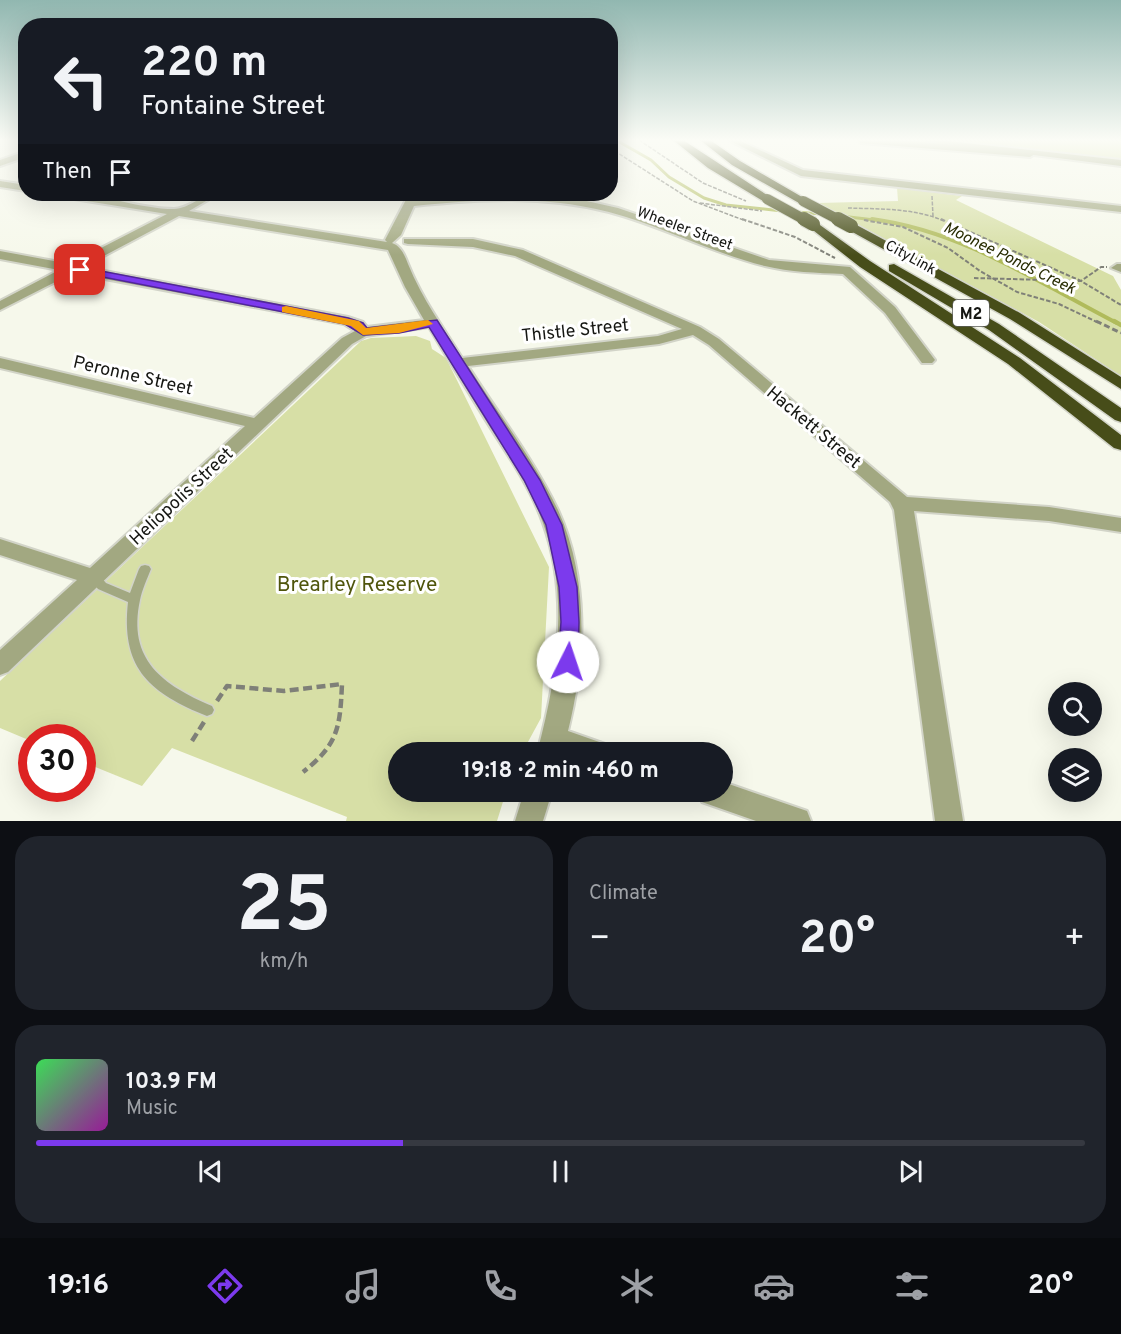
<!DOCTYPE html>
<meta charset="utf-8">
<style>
:root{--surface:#171b24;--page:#20242c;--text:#f1f3f6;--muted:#9ea1a6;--line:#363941;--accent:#7c3aed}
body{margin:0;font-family:Overpass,sans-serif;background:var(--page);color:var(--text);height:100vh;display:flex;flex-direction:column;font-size:22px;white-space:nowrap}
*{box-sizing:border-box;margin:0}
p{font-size:20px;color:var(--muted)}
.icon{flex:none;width:33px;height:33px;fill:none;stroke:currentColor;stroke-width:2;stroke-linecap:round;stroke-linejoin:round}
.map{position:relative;height:821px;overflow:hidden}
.side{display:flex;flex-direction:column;gap:15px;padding:15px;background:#0d0f14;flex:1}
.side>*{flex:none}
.top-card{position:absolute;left:18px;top:18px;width:600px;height:183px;border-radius:24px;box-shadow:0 6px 24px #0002;background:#171b24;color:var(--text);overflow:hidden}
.fabs{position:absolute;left:1048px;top:682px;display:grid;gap:12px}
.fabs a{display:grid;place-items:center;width:54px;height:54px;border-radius:50%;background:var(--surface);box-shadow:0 6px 24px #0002;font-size:30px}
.speed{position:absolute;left:18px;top:724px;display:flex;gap:12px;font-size:30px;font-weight:700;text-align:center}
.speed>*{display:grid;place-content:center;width:78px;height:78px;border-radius:50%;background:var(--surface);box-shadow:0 6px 24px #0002;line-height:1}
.speed .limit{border:9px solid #d22;background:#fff;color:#111}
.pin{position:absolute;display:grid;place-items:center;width:51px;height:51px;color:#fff;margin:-26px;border-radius:12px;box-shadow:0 3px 9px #0006}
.me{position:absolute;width:66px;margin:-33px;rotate:4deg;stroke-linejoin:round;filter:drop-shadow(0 0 4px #0008)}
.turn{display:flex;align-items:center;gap:21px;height:126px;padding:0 24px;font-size:27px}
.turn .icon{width:78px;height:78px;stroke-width:2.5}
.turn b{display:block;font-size:42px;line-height:51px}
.then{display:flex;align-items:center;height:57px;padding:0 24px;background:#0003;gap:12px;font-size:22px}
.big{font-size:45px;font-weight:700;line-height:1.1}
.side .widget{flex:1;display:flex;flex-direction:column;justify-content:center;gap:9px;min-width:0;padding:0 21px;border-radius:24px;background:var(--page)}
.side .dial{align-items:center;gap:0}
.dial b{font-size:78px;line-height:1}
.song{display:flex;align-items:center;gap:18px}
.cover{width:72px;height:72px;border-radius:9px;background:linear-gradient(135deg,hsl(130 70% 55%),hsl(300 70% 35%))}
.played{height:6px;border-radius:3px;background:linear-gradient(90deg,var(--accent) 35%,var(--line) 35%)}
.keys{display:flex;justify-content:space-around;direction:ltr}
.heat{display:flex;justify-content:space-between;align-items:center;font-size:33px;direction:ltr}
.side .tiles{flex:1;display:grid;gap:15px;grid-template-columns:1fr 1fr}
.widget:last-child{grid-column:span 2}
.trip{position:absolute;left:388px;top:742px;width:345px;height:60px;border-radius:30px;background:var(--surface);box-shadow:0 6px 24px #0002;font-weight:700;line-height:60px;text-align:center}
.tab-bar{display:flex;height:96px;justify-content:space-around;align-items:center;background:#090b0e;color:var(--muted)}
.tab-bar .icon{width:42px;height:42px}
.tab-bar .on{color:var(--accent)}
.tab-bar b{font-size:27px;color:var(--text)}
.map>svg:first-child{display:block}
.green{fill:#d7dfa6}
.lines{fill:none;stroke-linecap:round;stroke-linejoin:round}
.stream-far2{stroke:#b0bb5b;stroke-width:3}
.stream-far1{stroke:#b0bb5b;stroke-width:4}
.stream{stroke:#b0bb5b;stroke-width:4.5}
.service-casing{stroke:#d2d4c8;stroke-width:3}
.minor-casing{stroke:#d2d4c8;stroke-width:4}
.tertiary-casing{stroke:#d2d4c8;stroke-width:4}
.motorway-casing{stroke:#d2d4c8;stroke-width:3}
.path-far3{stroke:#7f8078;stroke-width:1.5;stroke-dasharray:4 1.5;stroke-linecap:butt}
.path-far2{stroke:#7f8078;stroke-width:2;stroke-dasharray:4.5 2;stroke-linecap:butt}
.path-far1{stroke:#7f8078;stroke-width:3;stroke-dasharray:6 3;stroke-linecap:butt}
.path{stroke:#7f8078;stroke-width:4.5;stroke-dasharray:9 4.5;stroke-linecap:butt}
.service{fill:#a2a881;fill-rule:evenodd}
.minor{fill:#a2a881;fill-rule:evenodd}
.tertiary{fill:#a2a881;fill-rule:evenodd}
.motorway{fill:#474d19;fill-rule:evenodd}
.motorway-bridge-far1-casing{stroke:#d2d4c8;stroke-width:12;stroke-linecap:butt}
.motorway-bridge-casing{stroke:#d2d4c8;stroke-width:16;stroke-linecap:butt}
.motorway-bridge-far1{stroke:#474d19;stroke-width:10}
.motorway-bridge{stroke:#474d19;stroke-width:14}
.route{fill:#7c3aed;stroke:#51269a;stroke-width:1.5}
.slow{fill:#f59e0b}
.labels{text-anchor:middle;stroke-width:6;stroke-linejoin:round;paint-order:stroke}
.far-street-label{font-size:15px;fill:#151612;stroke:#fff}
.far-water-label{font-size:16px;font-style:italic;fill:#292d03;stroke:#fff}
.shield{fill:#fff;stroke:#5b5c59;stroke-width:1.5}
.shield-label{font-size:16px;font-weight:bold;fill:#151612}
.street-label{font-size:18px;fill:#151612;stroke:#fff}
.near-park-label{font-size:21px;fill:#4f550c;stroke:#fff}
</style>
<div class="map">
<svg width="1121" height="821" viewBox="0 0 1121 821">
<rect width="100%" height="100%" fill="#f6f8eb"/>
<g class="green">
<polygon points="933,140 1121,140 1121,160 943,141"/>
<polygon points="897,188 962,196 956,200 1113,276 1121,290 1121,376 1039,322 818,203 898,201"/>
<polygon points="416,336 430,341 432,349 446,358 549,567 541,718 522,753 399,753 399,792 506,792 497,821 346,821 347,817 172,748 142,786 83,762 82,738 32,738 31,741 0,728 0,681 361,341 371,338"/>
</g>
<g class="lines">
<g class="stream-far2">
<polyline points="616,140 651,160 669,177 704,198 726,205 782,211"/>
<polyline points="797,212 821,214"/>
<polyline points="841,216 883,221"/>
</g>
<path class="stream-far1" d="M872,219C962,231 1038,282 1117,323"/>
<polyline class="stream" points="1114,321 1121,325"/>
<defs>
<path id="service" d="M145,565L149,566L151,569C147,579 142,590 140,600C127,660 163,685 212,706L214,710L212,714L207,716L202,714C147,691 121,666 128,602L98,589L88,577L90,574L94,572L98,574L106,583L130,593L139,569L141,566Z"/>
<g id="minor">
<polygon points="728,140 738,140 803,170 1121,206 1121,212 801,176"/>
<polygon points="857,140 900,140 1030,151 1035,154 1030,157 861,143"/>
<polygon points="0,181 26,185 26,191 0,187"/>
<path d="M57,194C96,190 135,209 174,209C189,209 201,194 218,194L189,211L387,242L385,240L409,194H419L416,199L471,194L564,196L618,208L769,260L850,267L895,307L935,360L932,363H922L885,313L843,274C817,273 790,272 765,266C712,253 662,226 609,212C543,195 481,199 414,206L401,235L392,243C401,246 405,256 408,264C422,299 443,327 462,358L658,336L682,329L515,256L473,247L408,244L404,243V239H473L523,250L700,327L719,339L907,497L1049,507L1121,518V532L1049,521L914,511L963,821H935L894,510L890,502L709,345L693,335L659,344L468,366C498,413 534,460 558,510C589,578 586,660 568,731L605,744L609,753H537C557,678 570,598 543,523C531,489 510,458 490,427C469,393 449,361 429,327L366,336L352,344L8,672L0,675V650L77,580L0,555V539L90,568L245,426L0,368V358L254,418L342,338L355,331L344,324L73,273L0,310V301L59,270L0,259V251L70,264L167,214L62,197ZM179,216L388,250L405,287L424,320L367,327L363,322L348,317L83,267Z"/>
<polygon points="1117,264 1121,264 1121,272 1111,268"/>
<polygon points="723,782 807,811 811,821 756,821 702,802 698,792 723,792"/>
<polygon points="524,792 552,792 543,821 515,821"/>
</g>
<g id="tertiary">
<polygon points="914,140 937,140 1121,160 1121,166"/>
<polygon points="26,151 26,157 0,166 0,160"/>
</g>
<g id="motorway">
<polygon points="673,140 683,140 773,199 763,201 708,168"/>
<polygon points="700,140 710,140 740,161 809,201 799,203 732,165"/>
<polygon points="813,220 870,261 1020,358 1121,435 1121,450 1114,448 1008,364 860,267 809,227 809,221"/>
<polygon points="851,222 1020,313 1121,377 1121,389 1010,319 847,229 845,226"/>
<polygon points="894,264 999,324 1121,408 1121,422 1115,420 989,330 889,271 889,265"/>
</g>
</defs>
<use href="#service" class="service-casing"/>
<use href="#minor" class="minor-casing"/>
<use href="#tertiary" class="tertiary-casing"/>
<use href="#motorway" class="motorway-casing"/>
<g class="path-far3">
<polyline points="639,140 703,183 746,201"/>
<polyline points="610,148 693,201 746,221"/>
<polyline points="932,196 933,216"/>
<polyline points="700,203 762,211"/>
<path d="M848,208C879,209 915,208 944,221"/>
<polyline points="864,220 869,221"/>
</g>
<g class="path-far2">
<polyline points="742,219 795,237 835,258"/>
<polyline points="941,219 1081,281 1121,305"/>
<polyline points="864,220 903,227 948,248 980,271 1017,292 1059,304 1099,323"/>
<polyline points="974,278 1081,281 1101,267 1107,267"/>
</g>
<polyline class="path-far1" points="1096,321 1121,333"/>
<g class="path">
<path d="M217,701L227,686L284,691L342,684C340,726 339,744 303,772"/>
<polyline points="192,741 204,722"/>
</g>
<use href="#service" class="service"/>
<use href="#minor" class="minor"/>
<use href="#tertiary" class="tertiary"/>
<use href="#motorway" class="motorway"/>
<defs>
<g id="motorway-bridge-far1">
<polyline points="767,199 807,221"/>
<polyline points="803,201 841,221"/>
</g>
<g id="motorway-bridge">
<polyline points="804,219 813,224"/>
<polyline points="838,219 851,226"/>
</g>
</defs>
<use href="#motorway-bridge-far1" class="motorway-bridge-far1-casing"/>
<use href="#motorway-bridge" class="motorway-bridge-casing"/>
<use href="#motorway-bridge-far1" class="motorway-bridge-far1"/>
<use href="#motorway-bridge" class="motorway-bridge"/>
</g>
<linearGradient id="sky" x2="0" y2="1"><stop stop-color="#91b7b0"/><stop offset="0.55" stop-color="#fbfcf6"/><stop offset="1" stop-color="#fbfcf6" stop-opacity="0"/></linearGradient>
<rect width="1121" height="255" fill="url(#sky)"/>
<polygon class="route" points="80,267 348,318 363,323 367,328 437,320 540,480 562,525 577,587 579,622 578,662 575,668 568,671 561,668 558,662 561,622 559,587 546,525 524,480 429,327 399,333 363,335 345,324 77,272 75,270"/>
<polygon class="slow" points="286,306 359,321 366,328 428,320 433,324 399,333 363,335 351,326 282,312 282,307"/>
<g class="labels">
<g class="far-street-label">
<text transform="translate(685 228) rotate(20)" y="5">Wheeler Street</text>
<text transform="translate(911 257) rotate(29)" y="5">CityLink</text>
</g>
<g class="far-water-label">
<text transform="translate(1010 257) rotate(26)" y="6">Moonee Ponds Creek</text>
</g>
<rect class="shield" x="953" y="300" width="36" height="26" rx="4.5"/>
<g class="shield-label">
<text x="971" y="319">M2</text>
</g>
<g class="street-label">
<text transform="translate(575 330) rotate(-6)" y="6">Thistle Street</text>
<text transform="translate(133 375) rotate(13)" y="6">Peronne Street</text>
<text transform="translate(814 427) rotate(40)" y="6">Hackett Street</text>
<text transform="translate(181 496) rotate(-43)" y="6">Heliopolis Street</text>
</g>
<g class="near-park-label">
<text x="357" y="591">Brearley Reserve</text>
</g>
</g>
</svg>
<div class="fabs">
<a><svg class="icon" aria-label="search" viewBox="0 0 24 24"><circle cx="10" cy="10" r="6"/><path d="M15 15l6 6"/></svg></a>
<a><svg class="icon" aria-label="layers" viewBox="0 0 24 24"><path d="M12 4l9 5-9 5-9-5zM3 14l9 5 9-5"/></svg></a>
</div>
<div class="speed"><div class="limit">30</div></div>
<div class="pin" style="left:80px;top:270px;background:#d93025"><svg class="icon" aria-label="arrive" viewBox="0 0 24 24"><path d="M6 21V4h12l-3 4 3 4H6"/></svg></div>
<svg class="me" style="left:568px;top:662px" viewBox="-20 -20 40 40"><circle r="19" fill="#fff"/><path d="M0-13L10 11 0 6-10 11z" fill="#7c3aed"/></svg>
<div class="trip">19:18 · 2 min · 460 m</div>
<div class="top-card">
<div class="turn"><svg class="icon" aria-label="left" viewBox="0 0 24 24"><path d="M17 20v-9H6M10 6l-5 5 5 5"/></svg><div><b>220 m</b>Fontaine Street</div></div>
<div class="then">Then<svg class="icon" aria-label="arrive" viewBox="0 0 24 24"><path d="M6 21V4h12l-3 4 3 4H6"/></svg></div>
</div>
</div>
<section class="side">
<div class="tiles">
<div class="widget dial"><b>25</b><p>km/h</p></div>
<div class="widget"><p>Climate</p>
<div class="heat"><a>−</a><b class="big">20°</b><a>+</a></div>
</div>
<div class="widget">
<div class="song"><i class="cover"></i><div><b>103.9 FM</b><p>Music</p></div></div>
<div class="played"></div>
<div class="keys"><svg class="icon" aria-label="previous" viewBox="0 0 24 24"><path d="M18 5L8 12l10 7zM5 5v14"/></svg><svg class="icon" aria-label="pause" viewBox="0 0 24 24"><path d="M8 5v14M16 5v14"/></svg><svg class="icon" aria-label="next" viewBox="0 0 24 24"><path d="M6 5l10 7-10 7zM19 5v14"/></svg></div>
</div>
</div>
</section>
<nav class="tab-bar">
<b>19:16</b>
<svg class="icon on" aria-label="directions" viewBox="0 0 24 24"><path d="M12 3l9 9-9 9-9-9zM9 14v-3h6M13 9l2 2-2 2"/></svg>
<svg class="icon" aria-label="music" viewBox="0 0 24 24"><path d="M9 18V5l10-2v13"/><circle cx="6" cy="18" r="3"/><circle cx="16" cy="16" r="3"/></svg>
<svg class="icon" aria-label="phone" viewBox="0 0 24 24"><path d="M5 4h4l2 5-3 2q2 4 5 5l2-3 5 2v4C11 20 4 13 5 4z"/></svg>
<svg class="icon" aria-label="climate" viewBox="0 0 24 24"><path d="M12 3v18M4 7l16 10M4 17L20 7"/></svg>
<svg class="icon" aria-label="car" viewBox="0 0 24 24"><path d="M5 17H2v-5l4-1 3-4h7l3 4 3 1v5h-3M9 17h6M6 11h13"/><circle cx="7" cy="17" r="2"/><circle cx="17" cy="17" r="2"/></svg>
<svg class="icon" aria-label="filters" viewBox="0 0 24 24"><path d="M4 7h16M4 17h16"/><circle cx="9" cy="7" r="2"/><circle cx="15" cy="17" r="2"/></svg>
<b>20°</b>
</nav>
